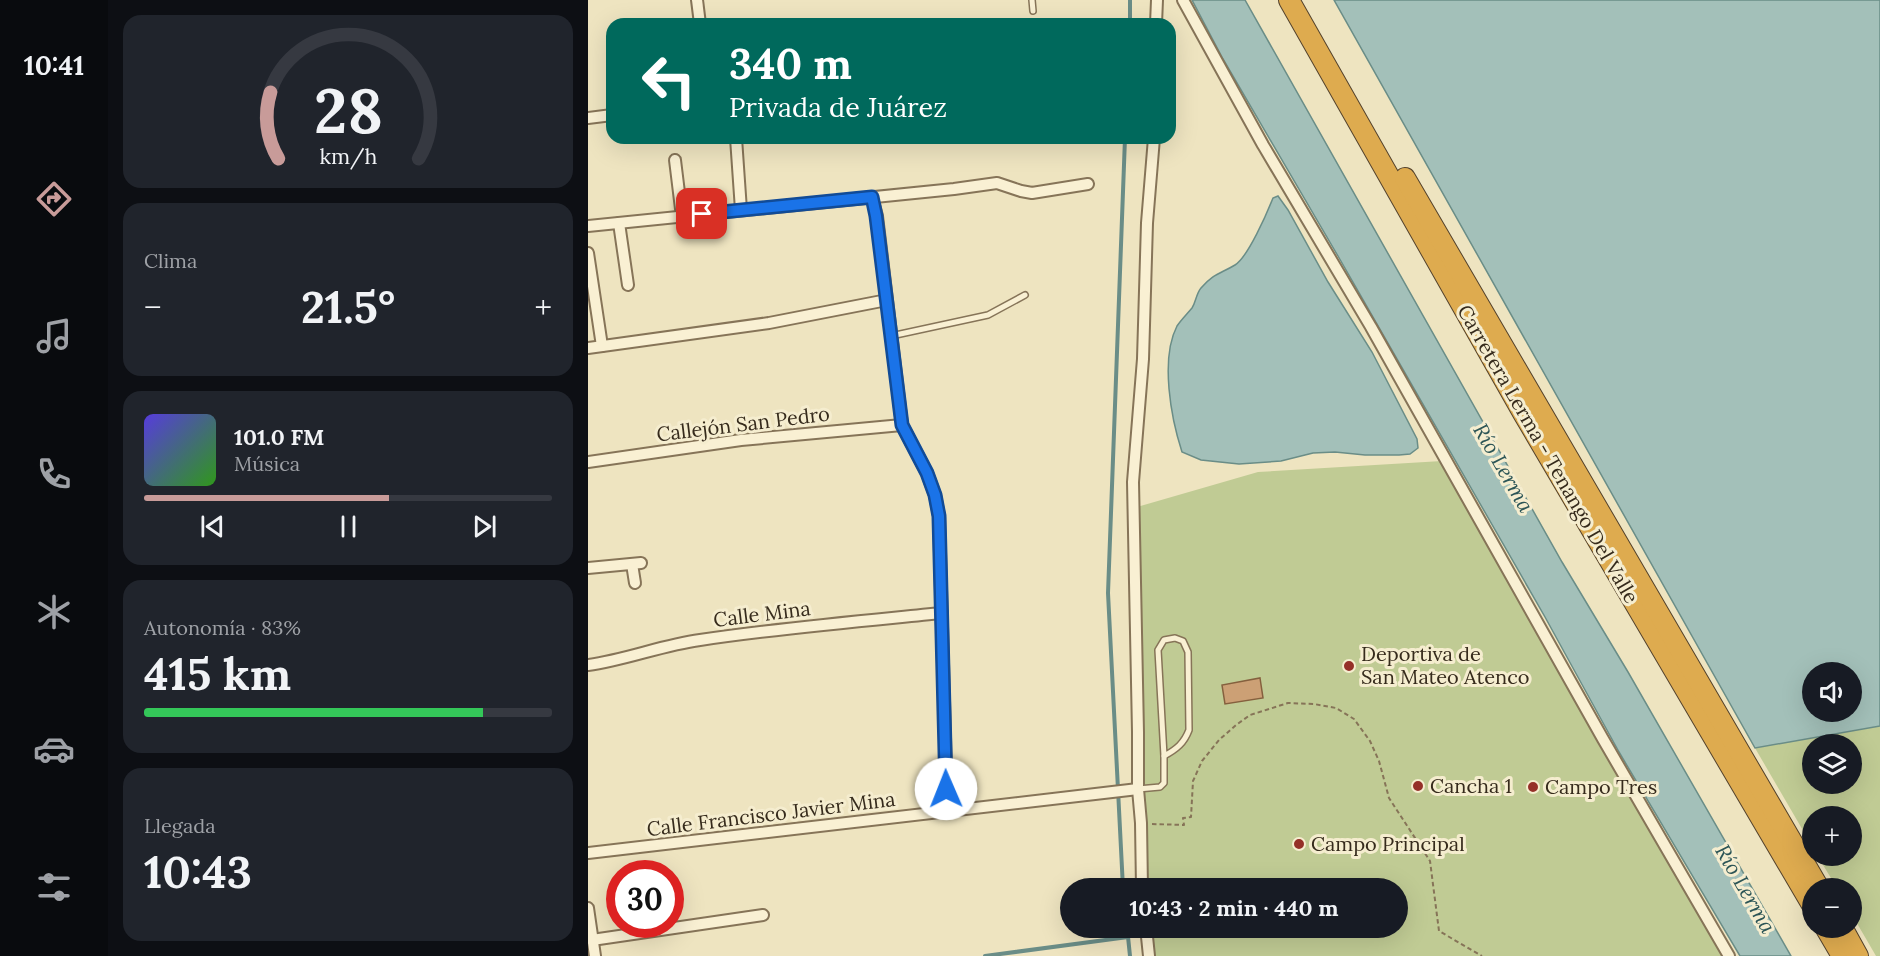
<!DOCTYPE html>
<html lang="es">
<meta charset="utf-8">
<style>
:root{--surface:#171b24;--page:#20242c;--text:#f1f3f6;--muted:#9ea1a6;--line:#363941;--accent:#c89b99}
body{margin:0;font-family:Lora,serif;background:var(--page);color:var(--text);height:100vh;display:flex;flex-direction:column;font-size:22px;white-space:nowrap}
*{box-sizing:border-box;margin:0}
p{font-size:20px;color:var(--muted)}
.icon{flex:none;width:33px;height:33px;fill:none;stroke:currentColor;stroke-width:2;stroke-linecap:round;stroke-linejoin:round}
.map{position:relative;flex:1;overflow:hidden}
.details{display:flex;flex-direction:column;gap:15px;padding:15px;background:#0d0f14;width:480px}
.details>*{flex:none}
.hud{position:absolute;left:18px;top:18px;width:570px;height:126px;border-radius:18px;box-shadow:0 6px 24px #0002;background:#00695c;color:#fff;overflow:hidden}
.buttons{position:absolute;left:1214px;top:662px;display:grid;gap:12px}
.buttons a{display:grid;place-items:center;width:60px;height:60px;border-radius:50%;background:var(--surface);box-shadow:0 6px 24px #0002;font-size:30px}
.speed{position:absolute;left:18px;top:860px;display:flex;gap:12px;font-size:30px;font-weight:700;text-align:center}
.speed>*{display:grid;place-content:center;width:78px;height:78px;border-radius:50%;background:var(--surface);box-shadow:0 6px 24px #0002;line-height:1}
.speed .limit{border:9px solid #d22;background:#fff;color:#111}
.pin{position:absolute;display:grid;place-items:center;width:51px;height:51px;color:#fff;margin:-26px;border-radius:12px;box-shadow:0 3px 9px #0006}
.me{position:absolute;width:66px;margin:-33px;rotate:359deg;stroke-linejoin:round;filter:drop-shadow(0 0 4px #0008)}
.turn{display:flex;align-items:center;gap:21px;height:126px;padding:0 24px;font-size:27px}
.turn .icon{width:78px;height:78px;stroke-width:2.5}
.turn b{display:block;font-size:42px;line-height:51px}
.big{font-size:45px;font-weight:700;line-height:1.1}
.details .tile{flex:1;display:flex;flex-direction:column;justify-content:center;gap:9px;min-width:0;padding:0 21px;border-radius:18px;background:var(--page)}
.details .dial{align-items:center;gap:0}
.dial svg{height:156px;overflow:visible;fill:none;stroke:var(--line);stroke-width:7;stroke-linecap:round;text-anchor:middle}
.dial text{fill:var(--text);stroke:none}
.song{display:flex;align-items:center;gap:18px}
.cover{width:72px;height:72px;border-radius:9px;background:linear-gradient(135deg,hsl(250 70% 55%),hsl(110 70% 35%))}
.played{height:6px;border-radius:3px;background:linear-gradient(90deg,var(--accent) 60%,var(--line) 60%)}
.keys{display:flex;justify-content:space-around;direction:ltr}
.heat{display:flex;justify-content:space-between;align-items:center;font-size:33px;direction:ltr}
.charge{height:9px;border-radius:4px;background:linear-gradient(90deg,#34c759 83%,var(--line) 0)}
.trip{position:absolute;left:472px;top:878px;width:348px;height:60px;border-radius:30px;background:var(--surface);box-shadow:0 6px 24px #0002;font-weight:700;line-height:60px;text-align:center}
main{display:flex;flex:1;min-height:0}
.tabs{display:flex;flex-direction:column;width:108px;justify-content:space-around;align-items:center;background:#090b0e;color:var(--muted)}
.tabs .icon{width:42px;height:42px}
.tabs .on{color:var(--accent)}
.tabs b{font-size:27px;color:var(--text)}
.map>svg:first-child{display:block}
.green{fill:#c0cb94;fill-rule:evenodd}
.water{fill:#a3c0b9;stroke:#6a8d87;stroke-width:1.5;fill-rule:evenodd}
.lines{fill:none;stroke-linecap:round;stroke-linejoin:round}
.stream{stroke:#6a8d87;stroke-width:4}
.building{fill:#cca075;stroke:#85603e;stroke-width:1.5}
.service-casing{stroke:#867458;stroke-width:8}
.minor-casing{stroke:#867458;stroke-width:14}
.motorway-casing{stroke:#54422c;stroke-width:22}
.path{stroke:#867458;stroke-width:2;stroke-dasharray:4.5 3;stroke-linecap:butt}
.service{stroke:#f9f0d3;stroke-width:5}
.minor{stroke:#f9f0d3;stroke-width:10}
.motorway{stroke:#deab4f;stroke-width:20}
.route-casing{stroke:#114b97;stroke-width:15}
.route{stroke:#1a73e8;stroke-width:10}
.poi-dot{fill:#953028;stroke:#f5edcf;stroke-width:2}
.labels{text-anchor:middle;stroke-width:6;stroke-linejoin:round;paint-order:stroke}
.street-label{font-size:20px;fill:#362b1c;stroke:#f5edcf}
.poi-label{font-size:20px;fill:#362b1c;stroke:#f5edcf;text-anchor:start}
.water-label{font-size:21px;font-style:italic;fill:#2c5556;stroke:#f5edcf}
</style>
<main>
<nav class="tabs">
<b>10:41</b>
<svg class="icon on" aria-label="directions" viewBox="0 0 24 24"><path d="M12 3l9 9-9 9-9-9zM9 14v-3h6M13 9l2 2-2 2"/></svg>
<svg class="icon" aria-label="music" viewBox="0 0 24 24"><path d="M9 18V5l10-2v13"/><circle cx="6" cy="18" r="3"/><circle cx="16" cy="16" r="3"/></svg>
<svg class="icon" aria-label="phone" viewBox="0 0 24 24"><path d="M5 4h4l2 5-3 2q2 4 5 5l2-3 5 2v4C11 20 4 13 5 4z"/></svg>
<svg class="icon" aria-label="climate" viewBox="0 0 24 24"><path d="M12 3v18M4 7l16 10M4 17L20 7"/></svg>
<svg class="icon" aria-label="car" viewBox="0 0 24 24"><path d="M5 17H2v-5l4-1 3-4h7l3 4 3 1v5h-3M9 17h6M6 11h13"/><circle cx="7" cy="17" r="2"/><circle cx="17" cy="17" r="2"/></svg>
<svg class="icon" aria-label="filters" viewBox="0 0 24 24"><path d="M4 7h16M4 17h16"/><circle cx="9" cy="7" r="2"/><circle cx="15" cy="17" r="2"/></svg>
</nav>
<section class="details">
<div class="tile dial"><svg viewBox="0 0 100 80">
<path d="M14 69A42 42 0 1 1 86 69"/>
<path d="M14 69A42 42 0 0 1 10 35" stroke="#c89b99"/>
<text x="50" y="56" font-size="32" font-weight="700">28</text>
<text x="50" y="72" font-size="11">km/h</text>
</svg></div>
<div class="tile"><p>Clima</p>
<div class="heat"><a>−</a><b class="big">21.5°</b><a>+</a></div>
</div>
<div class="tile">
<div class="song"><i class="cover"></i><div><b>101.0 FM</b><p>Música</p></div></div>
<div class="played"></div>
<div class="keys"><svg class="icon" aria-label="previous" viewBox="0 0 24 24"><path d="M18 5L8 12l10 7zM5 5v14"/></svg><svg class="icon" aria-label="pause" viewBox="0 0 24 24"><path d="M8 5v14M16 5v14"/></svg><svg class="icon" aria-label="next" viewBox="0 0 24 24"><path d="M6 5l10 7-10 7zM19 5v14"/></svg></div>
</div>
<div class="tile"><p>Autonomía · 83%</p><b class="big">415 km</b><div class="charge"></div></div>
<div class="tile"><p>Llegada</p><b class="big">10:43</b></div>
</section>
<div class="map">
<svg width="1292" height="956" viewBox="0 0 1292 956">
<rect width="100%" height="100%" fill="#eee4c0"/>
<g class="green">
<polygon points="854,461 1134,956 567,956 564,927 810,927 810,888 560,888 556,847 549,507 670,472"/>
<path d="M1292,726V956H1288L1263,913V888H1249L1229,855H1263V816H1224V846L1167,748ZM1224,744H1263V783H1224Z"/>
</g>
<g class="water">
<polygon points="604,0 657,0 974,562 1040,672 1203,956 1152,956 1031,752 957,617 750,256 635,59"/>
<path d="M746,0H1292V726L1167,748ZM1224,672H1263V711H1224Z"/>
<path d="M690,196L700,210L740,282L784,352L829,439L830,448L822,454L811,455H777L747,452L725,453L693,461L651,464L613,460L594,452C583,418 572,359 589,326C593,320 599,314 604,308C608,302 608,294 613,288C626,273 632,274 647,265C660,257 679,213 685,198Z"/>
</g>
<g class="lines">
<g class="stream">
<polyline points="542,24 542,0"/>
<polyline points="535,888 520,593 537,138"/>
<polyline points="539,927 542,956"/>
<polyline points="397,956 540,937"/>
</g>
</g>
<polygon class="building" points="672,678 675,698 637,704 634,685"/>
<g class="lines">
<defs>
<g id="service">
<polyline points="444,0 445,11"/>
<polyline points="303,336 400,315 437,295"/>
<path d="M587,638L595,641L600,652L601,730C596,743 589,749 576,756L570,650L576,640Z"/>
<polyline points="550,789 572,787 576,783 576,756"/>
</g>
<g id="minor">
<polyline points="109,0 112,24"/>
<polyline points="595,0 675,145 783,327 1015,739 1141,956"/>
<polyline points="568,24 569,0"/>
<polyline points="0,118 24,115"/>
<polyline points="148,138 153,210"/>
<polyline points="87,160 94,217"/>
<polyline points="284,197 289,216 314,425 339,473 347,495 351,516 359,811"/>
<polyline points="31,223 40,285"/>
<polyline points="0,226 366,189 409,183 433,191 444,193 500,184"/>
<polyline points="0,253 14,346"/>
<polyline points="0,348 181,323 299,300"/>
<polyline points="0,462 153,440 314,425"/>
<polyline points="44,564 47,583"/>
<polyline points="0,568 53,563"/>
<path d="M0,665C38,660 74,645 112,640C192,628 274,621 354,613"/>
<polyline points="0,853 550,789"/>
<polyline points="554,888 553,823 550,789 550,732 545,482 555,359 559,223 566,138"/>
<polyline points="0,908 7,956"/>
<polyline points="558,927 561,956"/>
<polyline points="4,940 175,915"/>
</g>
<g id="motorway">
<polyline points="701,0 935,413 1224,905"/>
<polyline points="817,178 1231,888"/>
<polyline points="1237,927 1254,956"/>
<polyline points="1254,927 1270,956"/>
</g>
</defs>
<use href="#service" class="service-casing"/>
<use href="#minor" class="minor-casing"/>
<use href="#motorway" class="motorway-casing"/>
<polyline class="path" points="564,824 596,825 595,818 603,817 605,781 614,761 631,740 648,725 662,715 700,703 726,704 748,708 766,719 782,741 791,761 801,798 842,861 851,931 894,956"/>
<use href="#service" class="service"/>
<use href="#minor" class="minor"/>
<use href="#motorway" class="motorway"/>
</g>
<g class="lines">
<defs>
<polyline id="route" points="114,214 284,197 288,216 314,425 339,473 347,495 351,516 358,789"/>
</defs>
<use href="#route" class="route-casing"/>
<use href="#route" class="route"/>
</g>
<g class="poi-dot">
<circle cx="761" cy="666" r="6"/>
<circle cx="830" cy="786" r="6"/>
<circle cx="945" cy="787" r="6"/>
<circle cx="711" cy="844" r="6"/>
</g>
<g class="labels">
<g class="street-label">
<text transform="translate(155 424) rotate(-7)" y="7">Callejón San Pedro</text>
<text transform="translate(960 454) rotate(60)" y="7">Carretera Lerma - Tenango Del Valle</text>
<text transform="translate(174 614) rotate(-7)" y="7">Calle Mina</text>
<text transform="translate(183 814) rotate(-7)" y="7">Calle Francisco Javier Mina</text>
</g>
<g class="poi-label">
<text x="773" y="661">Deportiva de<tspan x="773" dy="23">San Mateo Atenco</tspan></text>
<text x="842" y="793">Cancha 1</text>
<text x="957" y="794">Campo Tres</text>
<text x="723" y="851">Campo Principal</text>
</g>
<g class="water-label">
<text transform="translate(915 468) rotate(60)" y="7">Río Lerma</text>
<text transform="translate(1157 889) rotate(60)" y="7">Río Lerma</text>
</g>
</g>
</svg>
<div class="buttons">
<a><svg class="icon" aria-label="sound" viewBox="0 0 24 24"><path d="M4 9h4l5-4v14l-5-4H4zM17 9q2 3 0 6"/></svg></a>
<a><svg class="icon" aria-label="layers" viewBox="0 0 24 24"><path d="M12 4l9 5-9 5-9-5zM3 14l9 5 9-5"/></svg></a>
<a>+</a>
<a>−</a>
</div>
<div class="speed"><div class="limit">30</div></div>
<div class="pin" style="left:114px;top:214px;background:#d93025"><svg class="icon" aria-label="arrive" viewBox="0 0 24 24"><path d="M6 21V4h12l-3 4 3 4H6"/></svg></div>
<svg class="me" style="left:358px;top:789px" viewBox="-20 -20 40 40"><circle r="19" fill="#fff"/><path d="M0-13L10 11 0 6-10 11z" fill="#1a73e8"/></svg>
<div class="trip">10:43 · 2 min · 440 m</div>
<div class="hud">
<div class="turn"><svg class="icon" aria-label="left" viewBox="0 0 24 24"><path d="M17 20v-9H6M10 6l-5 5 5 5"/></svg><div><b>340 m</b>Privada de Juárez</div></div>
</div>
</div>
</main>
